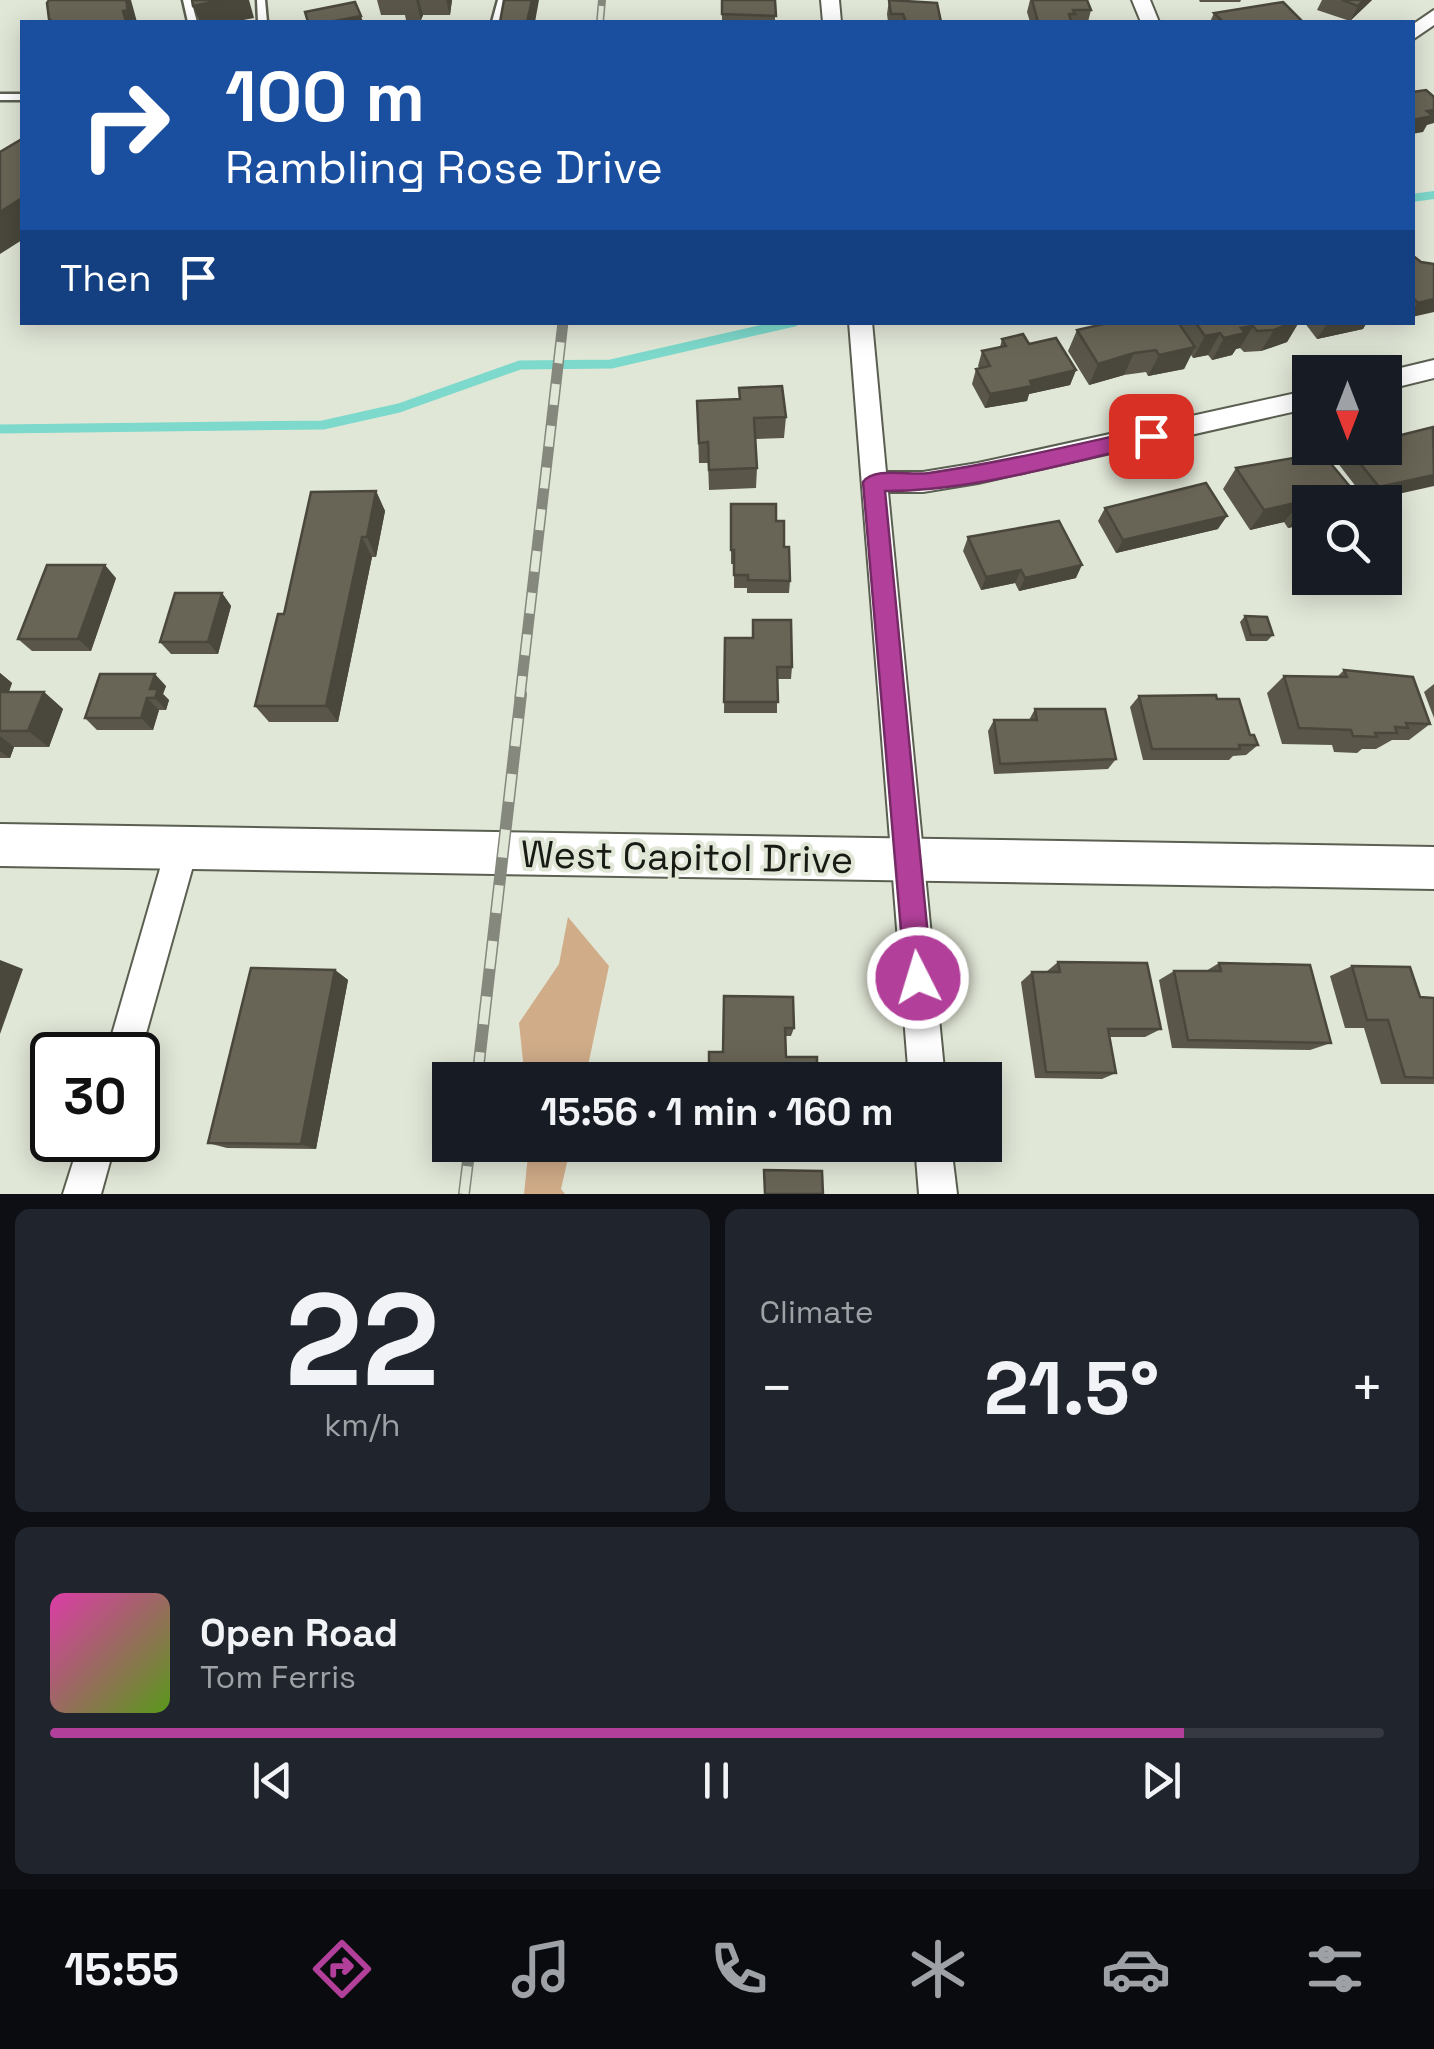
<!DOCTYPE html>
<meta charset="utf-8">
<style>
:root{--surface:#171b24;--page:#20242c;--text:#f1f3f6;--muted:#9ea1a6;--line:#363941;--accent:#b2409a}
body{margin:0;font-family:"Space Grotesk",sans-serif;background:var(--page);color:var(--text);height:100vh;display:flex;flex-direction:column;font-size:38px;white-space:nowrap}
*{box-sizing:border-box;margin:0}
p{font-size:32px;color:var(--muted)}
.icon{flex:none;width:55px;height:55px;fill:none;stroke:currentColor;stroke-width:2;stroke-linecap:round;stroke-linejoin:round}
.map{position:relative;height:1194px;overflow:hidden}
.side{display:flex;flex-direction:column;gap:15px;padding:15px;background:#0d0f14;flex:1}
.side>*{flex:none}
.banner{position:absolute;left:20px;top:20px;width:1395px;height:305px;border-radius:0px;box-shadow:0 5px 25px #0003;background:#1a4fa0;color:#fff;overflow:hidden}
.needle{width:65px;rotate:180deg}
.tools{position:absolute;left:1292px;top:355px;display:grid;gap:20px}
.tools a{display:grid;place-items:center;width:110px;height:110px;border-radius:0px;background:var(--surface);box-shadow:0 5px 25px #0003;font-size:50px}
.speed{position:absolute;left:30px;top:1032px;display:flex;gap:20px;font-size:50px;font-weight:700;text-align:center}
.speed>*{display:grid;place-content:center;width:130px;height:130px;border-radius:50%;background:var(--surface);box-shadow:0 5px 25px #0003;line-height:1}
.speed .limit{border:5px solid #111;border-radius:15px;background:#fff;color:#111}
.pin{position:absolute;display:grid;place-items:center;width:85px;height:85px;color:#fff;margin:-42px;border-radius:20px;box-shadow:0 5px 15px #0006}
.me{position:absolute;width:110px;margin:-55px;rotate:355deg;stroke-linejoin:round;filter:drop-shadow(0 0 8px #0008)}
.turn{display:flex;align-items:center;gap:35px;height:210px;padding:0 40px;font-size:45px}
.turn .icon{width:130px;height:130px;stroke-width:2.5}
.turn b{display:block;font-size:70px;line-height:85px}
.then{display:flex;align-items:center;height:95px;padding:0 40px;background:#0003;gap:20px;font-size:38px}
.big{font-size:75px;font-weight:700;line-height:1.1}
.side .widget{flex:1;display:flex;flex-direction:column;justify-content:center;gap:15px;min-width:0;padding:0 35px;border-radius:15px;background:var(--page)}
.side .dial{align-items:center;gap:0}
.dial b{font-size:130px;line-height:1}
.song{display:flex;align-items:center;gap:30px}
.cover{width:120px;height:120px;border-radius:15px;background:linear-gradient(135deg,hsl(320 70% 55%),hsl(90 70% 35%))}
.played{height:10px;border-radius:5px;background:linear-gradient(90deg,var(--accent) 85%,var(--line) 85%)}
.keys{display:flex;justify-content:space-around;direction:ltr}
.heat{display:flex;justify-content:space-between;align-items:center;font-size:55px;direction:ltr}
.side .tiles{flex:1;display:grid;gap:15px;grid-template-columns:1fr 1fr}
.widget:last-child{grid-column:span 2}
.trip{position:absolute;left:432px;top:1062px;width:570px;height:100px;border-radius:0px;background:var(--surface);box-shadow:0 5px 25px #0003;font-weight:700;line-height:100px;text-align:center}
.tabs{display:flex;height:160px;justify-content:space-around;align-items:center;background:#090b0e;color:var(--muted)}
.tabs .icon{width:70px;height:70px}
.tabs .selected{color:var(--accent)}
.tabs b{font-size:45px;color:var(--text)}
.map>svg:first-child{display:block}
.green{fill:#d0ac89}
.lines{fill:none;stroke-linecap:round;stroke-linejoin:round}
.stream-far1{stroke:#7dd9cb;stroke-width:8}
.stream{stroke:#7dd9cb;stroke-width:9}
.lane-casing{stroke:#5a5f51;stroke-width:5}
.street-casing{stroke:#5a5f51;stroke-width:4}
.secondary-casing{stroke:#5a5f51;stroke-width:4}
.lane{fill:#fff;fill-rule:evenodd}
.street{fill:#fff;fill-rule:evenodd}
.secondary{fill:#fff;fill-rule:evenodd}
.rail-far2-casing{stroke:#84887d;stroke-width:8}
.rail-far1-casing{stroke:#84887d;stroke-width:11}
.rail-casing{stroke:#84887d;stroke-width:12}
.rail-far2{stroke:#e1e7d7;stroke-width:5;stroke-dasharray:16;stroke-linecap:butt}
.rail-far1{stroke:#e1e7d7;stroke-width:8;stroke-dasharray:21;stroke-linecap:butt}
.rail{stroke:#e1e7d7;stroke-width:9;stroke-dasharray:28;stroke-linecap:butt}
.wall{fill:#5a574a}
.shaded-wall{fill:#4a473c}
.building{fill:#696556;stroke:#4a473c;stroke-width:2.5}
.route{fill:#b2409a;stroke:#742a64;stroke-width:2.5}
.labels{text-anchor:middle;stroke-width:8;stroke-linejoin:round;paint-order:stroke}
.street-label{font-size:38px;fill:#181a14;stroke:#e1e7d7}
</style>
<div class="map">
<svg width="1434" height="1194" viewBox="0 0 1434 1194">
<rect width="100%" height="100%" fill="#e1e7d7"/>
<g class="green">
<polygon points="568,917 609,966 585,1080 525,1080 519,1023 559,964"/>
<polygon points="529,1145 571,1145 561,1189 565,1194 524,1194"/>
</g>
<g class="lines">
<polyline class="stream-far1" points="1412,198 1434,195"/>
<polyline class="stream" points="0,429 323,425 399,408 520,365 611,364 794,322"/>
<defs>
<g id="lane">
<polygon points="183,0 191,0 197,22 188,22"/>
<polygon points="257,0 265,0 267,22 258,22"/>
<polygon points="498,0 506,0 501,22 492,22"/>
<rect x="0" y="94" width="22" height="6"/>
</g>
<g id="street">
<polygon points="821,0 839,0 841,22 823,22"/>
<polygon points="1132,0 1150,0 1159,22 1141,22"/>
<polygon points="1434,10 1434,25 1412,40 1412,25"/>
<polygon points="849,322 872,322 886,472 923,472 978,463 1310,390 1310,408 978,483 923,492 888,492 945,1080 909,1080"/>
<polygon points="1434,360 1434,378 1385,390 1384,372"/>
<polygon points="182,833 193,837 198,848 140,1055 138,1062 138,1055 106,1055 166,848 171,837"/>
<polygon points="80,1140 116,1140 101,1194 63,1194"/>
<polygon points="915,1145 951,1145 957,1194 919,1194"/>
</g>
<polygon id="secondary" points="0,824 1434,847 1434,889 0,866"/>
</defs>
<use href="#lane" class="lane-casing"/>
<use href="#street" class="street-casing"/>
<use href="#secondary" class="secondary-casing"/>
<use href="#lane" class="lane"/>
<use href="#street" class="street"/>
<use href="#secondary" class="secondary"/>
<defs>
<polyline id="rail-far2" points="600,22 602,0"/>
<polyline id="rail-far1" points="520,697 563,322"/>
<g id="rail">
<polyline points="477,1080 521,694"/>
<polyline points="464,1194 470,1145"/>
</g>
</defs>
<use href="#rail-far2" class="rail-far2-casing"/>
<use href="#rail-far1" class="rail-far1-casing"/>
<use href="#rail" class="rail-casing"/>
<use href="#rail-far2" class="rail-far2"/>
<use href="#rail-far1" class="rail-far1"/>
<use href="#rail" class="rail"/>
</g>
<g class="wall">
<polygon points="377,0 452,0 450,15 423,15 421,20 406,20 405,15 381,15"/>
<rect x="722" y="0" width="53" height="22"/>
<polygon points="889,0 941,22 888,22 887,14"/>
<polygon points="1030,0 1087,0 1091,10 1088,22 1030,22 1027,12"/>
<polygon points="1199,0 1241,0 1240,2 1200,2"/>
<polygon points="1322,0 1372,0 1350,21 1317,10"/>
<polygon points="1214,13 1303,22 1210,22"/>
<polygon points="1412,255 1421,262 1434,264 1412,317"/>
<polygon points="1110,322 1299,322 1287,342 1261,351 1244,352 1240,348 1236,349 1232,355 1212,360 1208,355 1193,358 1191,355 1184,369 1148,376 1146,372 1124,375 1089,385 1068,351 1077,330"/>
<polygon points="1304,322 1367,322 1363,329 1317,339"/>
<polygon points="1002,339 1029,344 1076,370 1070,385 1029,394 1027,401 985,408 972,384 976,369 979,368 978,366 982,351 1000,347"/>
<polygon points="739,388 786,417 784,438 756,439 757,468 756,488 709,490 708,463 699,463 697,401 739,399"/>
<polygon points="1434,428 1367,501 1337,462 1348,448"/>
<polygon points="1236,468 1357,495 1351,502 1310,502 1310,536 1301,525 1288,528 1284,522 1250,530 1223,489"/>
<polygon points="376,491 385,511 376,557 372,557 338,722 269,722 255,706 284,614"/>
<polygon points="731,504 776,521 784,547 790,581 789,593 747,593 747,588 734,588 734,564 731,564"/>
<polygon points="1105,508 1218,529 1116,553 1098,521"/>
<polygon points="968,537 1076,578 1019,591 1015,583 981,590 963,551"/>
<polygon points="116,578 91,651 32,651 18,639"/>
<polygon points="222,593 231,606 218,654 171,654 160,642"/>
<polygon points="1245,616 1273,635 1267,641 1246,641 1240,622"/>
<polygon points="753,620 792,667 791,679 777,679 777,713 724,713 725,638 752,638"/>
<polygon points="1344,670 1430,724 1409,740 1392,740 1376,749 1362,749 1357,753 1334,752 1332,745 1282,744 1267,693 1284,676 1337,677"/>
<polygon points="0,673 12,683 9,692 44,692 63,709 49,747 14,747 10,758 0,758"/>
<polygon points="1434,684 1434,718 1424,692"/>
<polygon points="166,686 163,694 169,700 166,710 159,710 153,730 97,730 85,718"/>
<polygon points="1139,696 1217,699 1258,745 1246,755 1233,756 1229,760 1143,760 1130,707"/>
<polygon points="1035,709 1116,759 1108,769 994,774 988,731 994,720 1029,720"/>
<polygon points="1058,962 1161,1029 1145,1037 1109,1037 1116,1073 1102,1079 1035,1078 1021,982 1032,972 1046,972"/>
<polygon points="1219,963 1331,1043 1310,1050 1172,1048 1159,980 1174,971 1206,971"/>
<polygon points="1352,966 1420,997 1434,998 1434,1084 1381,1084 1364,1028 1345,1028 1330,976"/>
<polygon points="335,970 348,980 316,1149 227,1148 208,1143"/>
<polygon points="724,996 794,1028 791,1036 785,1036 786,1057 817,1080 723,1052"/>
</g>
<g class="shaded-wall">
<polygon points="125,0 131,0 137,22 126,22 123,11"/>
<polygon points="221,0 249,0 254,18 233,22 200,22 193,6"/>
<polygon points="416,0 419,0 423,15 421,20"/>
<polygon points="446,0 452,0 450,15"/>
<polygon points="532,0 539,0 535,22 527,22"/>
<polygon points="1364,0 1372,0 1350,21 1358,6"/>
<polygon points="361,16 363,22 330,22"/>
<polygon points="1434,110 1434,123 1427,125 1423,132 1412,134 1412,120 1427,111"/>
<polygon points="22,198 22,240 0,254 0,212"/>
<polygon points="1434,299 1434,312 1412,317 1412,310 1418,303"/>
<polygon points="1294,322 1299,322 1287,342 1261,351 1274,330"/>
<polygon points="1332,322 1367,322 1363,329 1317,339 1327,324"/>
<polygon points="1253,326 1240,348 1236,349 1232,355 1212,360 1224,338 1241,328"/>
<polygon points="1220,333 1208,355 1193,358 1205,336"/>
<polygon points="1195,347 1184,369 1148,376 1159,355"/>
<polygon points="1134,353 1124,375 1089,385 1098,364"/>
<polygon points="1076,370 1070,385 1029,394 1027,401 985,408 990,394 1030,381"/>
<polygon points="1434,475 1434,486 1367,501 1379,487"/>
<polygon points="376,491 385,511 376,557 367,537"/>
<polygon points="1357,495 1351,502 1335,502 1337,500"/>
<polygon points="1300,502 1284,522 1250,530 1264,510"/>
<polygon points="1310,507 1310,514 1301,525 1288,528 1304,508"/>
<polygon points="1227,516 1218,529 1116,553 1123,540"/>
<polygon points="362,537 372,557 338,722 326,706"/>
<polygon points="105,565 116,578 91,651 78,639"/>
<polygon points="1082,565 1076,578 1019,591 1025,578"/>
<polygon points="1021,570 1015,583 981,590 986,577"/>
<polygon points="222,593 231,606 218,654 208,642"/>
<polygon points="0,673 12,683 2,708 0,707"/>
<polygon points="155,674 166,686 163,694 169,700 166,710 155,698 150,689"/>
<polygon points="44,692 63,709 49,747 28,731"/>
<polygon points="147,698 159,710 153,730 141,718"/>
<polygon points="0,736 14,747 10,758 0,751"/>
<polygon points="0,960 23,969 0,1034"/>
<polygon points="335,970 348,980 316,1149 301,1144"/>
</g>
<g class="building">
<polygon points="49,0 126,0 128,10 123,11 126,22 53,22 49,19 47,3"/>
<polygon points="192,0 221,0 193,6"/>
<polygon points="504,0 532,0 527,22 500,22"/>
<polygon points="722,0 775,0 776,16 722,14"/>
<polygon points="889,0 937,3 941,22 906,22 903,14 891,14"/>
<polygon points="1032,0 1087,0 1091,10 1073,10 1075,14 1069,14 1071,21 1038,22"/>
<polygon points="1342,0 1364,0 1358,6"/>
<polygon points="355,2 361,16 330,22 308,22 305,12"/>
<polygon points="1283,2 1303,22 1223,22 1214,13"/>
<polygon points="1426,90 1434,97 1434,110 1427,111 1433,116 1412,120 1412,92"/>
<polygon points="22,139 22,198 0,212 0,152"/>
<polygon points="1412,255 1421,262 1434,264 1434,299 1418,303 1412,297"/>
<polygon points="1112,322 1178,322 1195,347 1159,355 1156,350 1134,353 1098,364 1077,330"/>
<polygon points="1195,322 1294,322 1274,330 1257,331 1253,326 1241,328 1245,333 1224,338 1220,333 1205,336"/>
<polygon points="1023,334 1029,344 1056,338 1076,370 1030,381 1032,386 990,394 976,369 990,366 982,351 1006,346 1002,339"/>
<polygon points="782,386 786,417 754,418 757,468 709,470 708,442 699,443 697,401 740,399 739,388"/>
<polygon points="1433,427 1434,475 1379,487 1348,448 1385,448 1385,439"/>
<polygon points="1322,453 1357,495 1337,500 1338,502 1310,502 1310,507 1304,508 1300,502 1264,510 1236,468"/>
<polygon points="1206,483 1227,516 1123,540 1105,508"/>
<polygon points="376,491 367,537 362,537 326,706 255,706 278,614 284,614 311,492"/>
<polygon points="731,504 776,504 776,521 784,521 784,547 789,547 790,581 748,580 748,575 734,575 734,550 731,550"/>
<polygon points="1059,521 1082,565 1025,578 1021,570 986,577 968,537"/>
<polygon points="47,565 105,565 78,639 18,639"/>
<polygon points="175,593 222,593 208,642 160,642"/>
<polygon points="1245,616 1267,617 1273,635 1251,635"/>
<polygon points="753,620 791,620 792,667 777,667 778,702 724,702 725,638 753,638"/>
<polygon points="1344,670 1413,677 1430,724 1406,723 1408,728 1395,727 1397,733 1375,733 1377,737 1353,736 1351,730 1299,728 1284,676 1347,677"/>
<polygon points="100,674 155,674 150,689 158,689 155,698 147,698 141,718 85,718"/>
<polygon points="0,692 44,692 28,731 0,731"/>
<polygon points="1216,695 1217,699 1239,699 1250,735 1254,735 1258,745 1239,745 1240,749 1152,749 1139,696"/>
<polygon points="1035,709 1105,709 1116,759 1000,764 994,720 1037,720"/>
<polygon points="1058,962 1147,963 1161,1029 1108,1029 1116,1073 1046,1072 1032,972 1060,972"/>
<polygon points="1219,963 1310,965 1331,1043 1188,1040 1174,971 1221,971"/>
<polygon points="1352,966 1410,967 1420,997 1434,998 1434,1078 1405,1077 1388,1020 1367,1020"/>
<polygon points="251,968 335,970 301,1144 208,1143"/>
<polygon points="724,996 793,997 794,1028 785,1028 786,1057 817,1057 817,1080 709,1080 709,1052 723,1052"/>
<polygon points="764,1170 822,1171 823,1194 765,1194"/>
</g>
<path class="route" d="M1151,428L1162,436L1151,444C1064,463 975,491 885,491L932,978L928,988L918,992L909,988L905,978L863,482C874,466 911,476 929,473C1004,462 1078,444 1151,428Z"/>
<g class="labels">
<g class="street-label">
<text transform="translate(687 857) rotate(1)" y="13">West Capitol Drive</text>
</g>
</g>
</svg>
<div class="tools">
<a><svg class="needle" viewBox="-14 -14 28 28"><path d="M0-13l5 13h-10z" fill="#e53935"/><path d="M0 13l5-13h-10z" fill="#9ea1a6"/></svg></a>
<a><svg class="icon" aria-label="search" viewBox="0 0 24 24"><circle cx="10" cy="10" r="6"/><path d="M15 15l6 6"/></svg></a>
</div>
<div class="speed"><div class="limit">30</div></div>
<div class="pin" style="left:1151px;top:436px;background:#d93025"><svg class="icon" aria-label="arrive" viewBox="0 0 24 24"><path d="M6 21V4h12l-3 4 3 4H6"/></svg></div>
<svg class="me" style="left:918px;top:978px" viewBox="-20 -20 40 40"><circle r="17" fill="#b2409a" stroke="#fff" stroke-width="3"/><path d="M0-11L8 9 0 5-8 9z" fill="#fff"/></svg>
<div class="trip">15:56 · 1 min · 160 m</div>
<div class="banner">
<div class="turn"><svg class="icon" aria-label="right" viewBox="0 0 24 24"><path d="M7 20v-9h11M14 6l5 5-5 5"/></svg><div><b>100 m</b>Rambling Rose Drive</div></div>
<div class="then">Then<svg class="icon" aria-label="arrive" viewBox="0 0 24 24"><path d="M6 21V4h12l-3 4 3 4H6"/></svg></div>
</div>
</div>
<section class="side">
<div class="tiles">
<div class="widget dial"><b>22</b><p>km/h</p></div>
<div class="widget"><p>Climate</p>
<div class="heat"><a>−</a><b class="big">21.5°</b><a>+</a></div>
</div>
<div class="widget">
<div class="song"><i class="cover"></i><div><b>Open Road</b><p>Tom Ferris</p></div></div>
<div class="played"></div>
<div class="keys"><svg class="icon" aria-label="previous" viewBox="0 0 24 24"><path d="M18 5L8 12l10 7zM5 5v14"/></svg><svg class="icon" aria-label="pause" viewBox="0 0 24 24"><path d="M8 5v14M16 5v14"/></svg><svg class="icon" aria-label="next" viewBox="0 0 24 24"><path d="M6 5l10 7-10 7zM19 5v14"/></svg></div>
</div>
</div>
</section>
<nav class="tabs">
<b>15:55</b>
<svg class="icon selected" aria-label="directions" viewBox="0 0 24 24"><path d="M12 3l9 9-9 9-9-9zM9 14v-3h6M13 9l2 2-2 2"/></svg>
<svg class="icon" aria-label="music" viewBox="0 0 24 24"><path d="M9 18V5l10-2v13"/><circle cx="6" cy="18" r="3"/><circle cx="16" cy="16" r="3"/></svg>
<svg class="icon" aria-label="phone" viewBox="0 0 24 24"><path d="M5 4h4l2 5-3 2q2 4 5 5l2-3 5 2v4C11 20 4 13 5 4z"/></svg>
<svg class="icon" aria-label="climate" viewBox="0 0 24 24"><path d="M12 3v18M4 7l16 10M4 17L20 7"/></svg>
<svg class="icon" aria-label="car" viewBox="0 0 24 24"><path d="M5 17H2v-5l4-1 3-4h7l3 4 3 1v5h-3M9 17h6M6 11h13"/><circle cx="7" cy="17" r="2"/><circle cx="17" cy="17" r="2"/></svg>
<svg class="icon" aria-label="filters" viewBox="0 0 24 24"><path d="M4 7h16M4 17h16"/><circle cx="9" cy="7" r="2"/><circle cx="15" cy="17" r="2"/></svg>
</nav>
